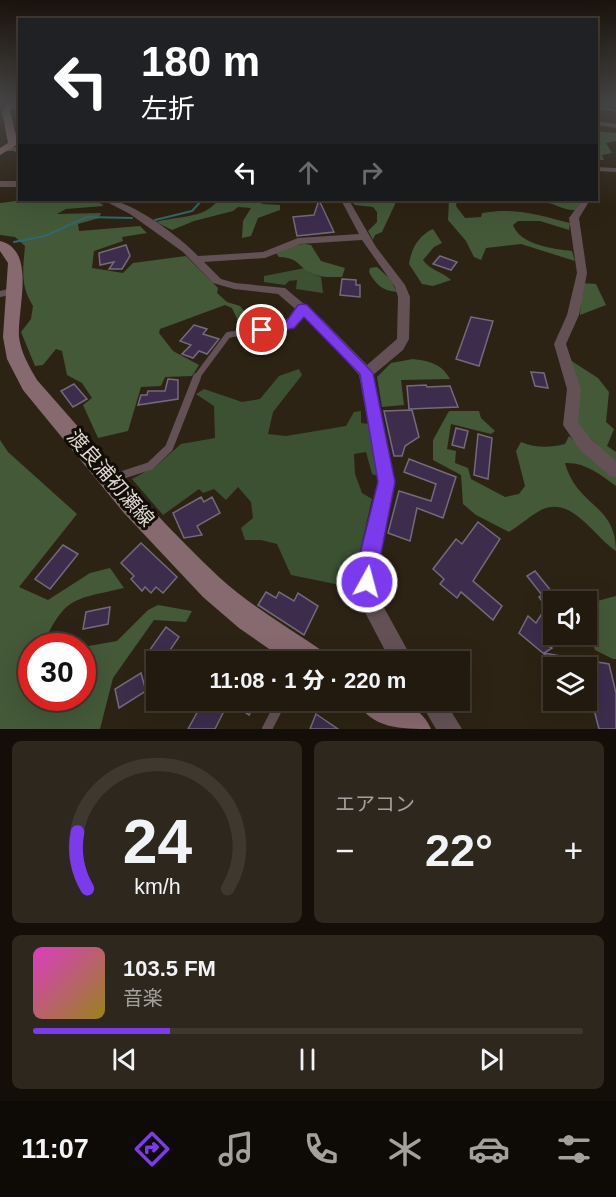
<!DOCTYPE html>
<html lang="ja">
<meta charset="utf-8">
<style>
:root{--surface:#221a0f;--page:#2e271d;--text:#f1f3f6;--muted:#a2a19e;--line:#3f382f;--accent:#7c3aed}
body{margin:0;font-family:Helvetica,"Noto Sans JP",sans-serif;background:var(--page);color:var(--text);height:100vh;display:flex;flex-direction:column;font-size:22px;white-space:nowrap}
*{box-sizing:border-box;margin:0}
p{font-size:20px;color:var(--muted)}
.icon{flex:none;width:33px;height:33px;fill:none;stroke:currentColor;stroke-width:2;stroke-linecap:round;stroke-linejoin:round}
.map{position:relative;height:729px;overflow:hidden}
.drawer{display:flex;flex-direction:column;gap:12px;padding:12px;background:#130e08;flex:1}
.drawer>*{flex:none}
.banner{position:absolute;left:18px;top:18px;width:580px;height:183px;border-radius:0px;box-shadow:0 6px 24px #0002,0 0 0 2px var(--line);background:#202124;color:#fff;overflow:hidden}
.controls{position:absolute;left:543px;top:591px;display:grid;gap:12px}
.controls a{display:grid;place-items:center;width:54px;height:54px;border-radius:0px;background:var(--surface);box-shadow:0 6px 24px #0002,0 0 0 2px var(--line);font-size:30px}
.speed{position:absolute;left:18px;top:633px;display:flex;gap:12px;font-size:30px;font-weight:700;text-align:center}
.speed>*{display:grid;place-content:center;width:78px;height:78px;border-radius:50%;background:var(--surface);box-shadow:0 6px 24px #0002,0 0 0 2px var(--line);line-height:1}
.speed .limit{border:9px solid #d22;background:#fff;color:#111}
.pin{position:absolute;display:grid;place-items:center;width:51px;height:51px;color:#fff;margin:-26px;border:3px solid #fff;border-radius:50%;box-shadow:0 2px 6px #0007}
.me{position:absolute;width:66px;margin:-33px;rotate:7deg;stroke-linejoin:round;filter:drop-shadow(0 0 4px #0008)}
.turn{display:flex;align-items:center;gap:21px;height:126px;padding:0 24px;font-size:27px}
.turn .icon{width:78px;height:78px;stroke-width:2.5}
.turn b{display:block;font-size:42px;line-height:51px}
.lanes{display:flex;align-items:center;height:57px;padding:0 24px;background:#0003;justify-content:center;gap:30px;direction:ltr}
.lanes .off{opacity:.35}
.big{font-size:45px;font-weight:800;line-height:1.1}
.drawer .widget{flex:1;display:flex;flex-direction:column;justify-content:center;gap:9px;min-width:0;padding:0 21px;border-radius:9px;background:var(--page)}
.drawer .dial{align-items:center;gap:0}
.dial svg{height:156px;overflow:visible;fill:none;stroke:var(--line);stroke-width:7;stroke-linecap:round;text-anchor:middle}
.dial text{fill:var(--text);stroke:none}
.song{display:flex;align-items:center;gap:18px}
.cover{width:72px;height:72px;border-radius:9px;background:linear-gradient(135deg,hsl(310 70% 55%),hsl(50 70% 35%))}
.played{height:6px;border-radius:3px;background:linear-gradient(90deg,var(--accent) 25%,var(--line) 25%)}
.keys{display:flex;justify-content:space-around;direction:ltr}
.heat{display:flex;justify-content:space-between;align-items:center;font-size:33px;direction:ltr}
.drawer .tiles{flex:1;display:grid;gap:12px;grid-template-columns:1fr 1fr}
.widget:last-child{grid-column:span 2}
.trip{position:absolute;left:146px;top:651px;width:324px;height:60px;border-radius:0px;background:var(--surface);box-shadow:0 6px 24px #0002,0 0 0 2px var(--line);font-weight:800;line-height:60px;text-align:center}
.tabs{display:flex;height:96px;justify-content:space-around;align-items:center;background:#0e0a06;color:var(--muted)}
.tabs .icon{width:42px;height:42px}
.tabs .on{color:var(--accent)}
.tabs b{font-size:27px;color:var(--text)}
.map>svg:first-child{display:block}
.green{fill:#3c5132}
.forest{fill:#435938}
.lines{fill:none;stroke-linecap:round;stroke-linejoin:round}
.stream{stroke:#32676f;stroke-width:2}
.building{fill:#3d2c4c;stroke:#736a7c;stroke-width:1.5}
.lane-far2{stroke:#635155;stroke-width:6}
.lane-far1{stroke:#635155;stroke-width:8}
.lane{stroke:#635155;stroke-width:10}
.street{fill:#635155;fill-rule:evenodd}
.secondary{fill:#876970;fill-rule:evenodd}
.route{fill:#7c3aed;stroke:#51269a;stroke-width:1.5}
.labels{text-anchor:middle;stroke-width:6;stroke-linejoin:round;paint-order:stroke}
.near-street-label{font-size:20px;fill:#dfd8cf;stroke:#110d07}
</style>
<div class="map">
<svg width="616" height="729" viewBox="0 0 616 729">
<rect width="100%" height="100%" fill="#2d2314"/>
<g class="green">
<polygon points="305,268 310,273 321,277 323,293 296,289 297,280 289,281 285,285 264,282 264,276"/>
<polygon points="299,369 302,375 273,412 268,434 286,436 346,426 354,412 361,411 361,423 369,424 377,476 372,474 366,452 354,454 355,474 362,493 372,499 360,551 351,567 350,587 291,575 277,544 261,540 245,540 241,528 253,518 251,502 238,487 226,500 214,489 203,493 199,489 163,515 132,479 156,466 181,444 215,438 214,406 196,394 204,389 242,402 260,399 279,376"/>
</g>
<g class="forest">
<polygon points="597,131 616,133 616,141 606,143 612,153 602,155 604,160 597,160"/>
<path d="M24,200H90L102,204L103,206L66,209L57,214L101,213L99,218L78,224L79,231L140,226L147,233L122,237L123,241L94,251L92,268L123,273L133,263L186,256L218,288L217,293L227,302L240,306L251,320L266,322L264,326L246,327L238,321L232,308L225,305L160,329L159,333L173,351L199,365L192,376L165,377L161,386L141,387L128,431L98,438L83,405L92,398L82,383L67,375L62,351L56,349L43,365L35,366L21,332L31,319L33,306C20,285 23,270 25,246L15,237L0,235V203Z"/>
<path d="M213,200H254L263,204L280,205V210L258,218L251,236L242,238L243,221L251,208L238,207L233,211L194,221L172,230L156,222C175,216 205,219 217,201Z"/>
<polygon points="350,200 397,200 382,232 375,235 373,240 368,231 377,222 377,212 373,207 355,205"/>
<path d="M449,200H457L456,206L465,218L481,217L482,213C515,207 538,215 570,223L569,230L540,221H518L513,225C520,245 554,249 572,251L575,261L521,244L486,248L481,260L474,257L466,241L448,220Z"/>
<path d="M523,200H580L581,201L575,210C564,211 557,204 547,203C537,201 532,205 523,200Z"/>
<path d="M433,229L442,243L434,247L423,260C428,269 443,272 451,280L433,286L422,284L409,264C411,249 419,235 433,229Z"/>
<path d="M305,244L311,245L321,261L345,268L342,277C332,277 322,278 313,274C297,268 302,258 279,257L276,253L291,245Z"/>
<path d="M377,267L390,279L397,292C383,291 375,284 369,272L370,268Z"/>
<polygon points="582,283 596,284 606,305 580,315"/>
<path d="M413,359C429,361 442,364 450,379L401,380L404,405L382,407L377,377L391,363Z"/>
<polygon points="570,360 598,378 609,392 606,422 614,429 607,446 616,452 616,465 574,421"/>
<path d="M449,411H479L481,418L495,431L491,434L451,424L447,449L456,451L455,463L468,468L471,479L505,497L519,494L525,486L516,451L521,442C536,448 549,448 565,444L569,436L616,478V486C601,475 585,462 565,463C577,507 616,504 616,551C594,537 572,495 541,510C530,516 520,525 509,532L476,515L463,504L461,475L433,460V440Z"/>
<path d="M0,440L8,452L77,514L19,587L48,600L90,573L110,568L124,588C72,600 66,596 42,646H32V698H82L83,647L117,641L148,610L158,605L192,611L186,622L154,620L113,678L100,729H0Z"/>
<polygon points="616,596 616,659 613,659 595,650 587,627 586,604"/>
</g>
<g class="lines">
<g class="stream">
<polyline points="597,107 616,111"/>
<polyline points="155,220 192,211 202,200"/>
<polyline points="14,242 45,236 87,217 132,218"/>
</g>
</g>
<g class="building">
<polygon points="319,200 334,232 297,236 293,217 314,215"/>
<polygon points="126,245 130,256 122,269 109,269 114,262 100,265 99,253"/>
<polygon points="440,256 457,262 451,270 433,264"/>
<polygon points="342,279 356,280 356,285 360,285 360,297 340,295"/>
<polygon points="471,317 493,321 479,366 456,359"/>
<polygon points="194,325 207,329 203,334 219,339 207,354 199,351 193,358 182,354 191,345 180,341"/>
<polygon points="531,372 544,373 548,388 535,386"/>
<polygon points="168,379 178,380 178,399 138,405 141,395 147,395 148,391 165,391"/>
<polygon points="74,384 87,399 73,407 61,391"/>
<polygon points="426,385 427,387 450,386 458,407 409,409 407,386"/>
<polygon points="412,410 419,437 405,446 402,456 394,456 384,411"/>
<polygon points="456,428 468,431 464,448 452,445"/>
<polygon points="478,434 492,438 488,479 474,475"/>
<polygon points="409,459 456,477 443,518 417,508 410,541 388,533 399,491 431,501 436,484 404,472"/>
<polygon points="201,497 204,502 212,497 220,513 197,526 202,535 184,538 173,513"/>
<polygon points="478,522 500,539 473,581 502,606 493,620 461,592 457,598 440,584 444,579 433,569 456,539 462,544"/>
<polygon points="141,543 177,577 163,593 156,587 151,593 145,587 142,591 131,579 134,576 121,563"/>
<polygon points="63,545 78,554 50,589 35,579"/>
<polygon points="535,571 560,602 554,602 554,637 548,646 552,648 544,653 567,657 561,668 519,633 528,616 536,623 546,607 539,597 542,595 527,576"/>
<polygon points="266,592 276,598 279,592 294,601 298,593 318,606 304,635 258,605"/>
<polygon points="110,607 108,624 83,629 86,612"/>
<polygon points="166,627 179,637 162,662 149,651"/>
<polygon points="586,660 609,664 616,693 616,729 599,729 591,698 586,697"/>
<polygon points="141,673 146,691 119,708 115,689"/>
<polygon points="204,700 209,700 224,711 215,729 188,729"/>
<polygon points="229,700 257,700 249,715"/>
<polygon points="316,714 338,729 310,729"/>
</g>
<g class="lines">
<g class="lane-far2">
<polyline points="0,294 13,291"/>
<path d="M196,378L228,335C258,328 282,337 302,308"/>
</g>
<polyline class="lane-far1" points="113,478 150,466 169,448 197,377"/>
<polyline class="lane" points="267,729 282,700"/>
<g class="street">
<polygon points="597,121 616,124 616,128 597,125"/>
<polygon points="8,147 19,147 20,155 14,151 5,151 5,147"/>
<polygon points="597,167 616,168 616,172 597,171"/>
<rect x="0" y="181" width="20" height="6"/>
<path d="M103,200C128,197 181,238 198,256L263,252L298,238L359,234L341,200H349L376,247L405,285L410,297L409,339L403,350L373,375L395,482L378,558L377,595L414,662H391L357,597L360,558L379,482L359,375L315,326L278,294L234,289L213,283L183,252L130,214ZM362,240L395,287L398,297L397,339L367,365L323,320L285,288L235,283L221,279L204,262L265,258L300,244Z"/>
<polygon points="582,200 590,200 579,218 587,273 579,315 566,344 581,389 578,423 592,440 616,461 616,478 610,476 580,450 563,425 567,389 554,344 567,315 577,273 569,218"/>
<polygon points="419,700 444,700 462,729 436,729"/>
</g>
<g class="secondary">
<polygon points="8,104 16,104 10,111 18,144 0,155 0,148 8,143 2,111"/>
<path d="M0,241C37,250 17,309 19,337C21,353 29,366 37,380C96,447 154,516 220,578C251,606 289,628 324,652L328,662H288L239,628L203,597L124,513L23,390L7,359L3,337L8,263L0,251Z"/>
<path d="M357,700C386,700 417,697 431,729C402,729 370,729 357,700Z"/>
</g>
</g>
<linearGradient id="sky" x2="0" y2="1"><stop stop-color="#19130b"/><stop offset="0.5" stop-color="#464545"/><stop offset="1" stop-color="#464545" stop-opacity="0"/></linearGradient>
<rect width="616" height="206" fill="url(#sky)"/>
<polygon class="route" points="303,304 307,305 373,373 395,482 374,589 367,592 360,589 357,582 359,558 378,482 360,374 304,317 294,328 262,335 256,330 257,327 286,322 298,305"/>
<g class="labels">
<g class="near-street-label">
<text transform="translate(111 478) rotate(49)" y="7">渡良浦初瀬線</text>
</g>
</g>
</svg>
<div class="controls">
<a><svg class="icon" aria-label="sound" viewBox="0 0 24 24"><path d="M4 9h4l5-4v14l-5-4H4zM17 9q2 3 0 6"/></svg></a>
<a><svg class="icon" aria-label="layers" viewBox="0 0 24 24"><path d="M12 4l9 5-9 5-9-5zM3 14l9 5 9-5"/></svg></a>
</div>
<div class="speed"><div class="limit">30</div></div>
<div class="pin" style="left:262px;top:330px;background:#d93025"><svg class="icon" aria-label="arrive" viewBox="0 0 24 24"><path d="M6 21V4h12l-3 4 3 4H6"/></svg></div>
<svg class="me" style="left:367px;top:582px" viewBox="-20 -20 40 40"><circle r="17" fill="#7c3aed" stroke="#fff" stroke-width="3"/><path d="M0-11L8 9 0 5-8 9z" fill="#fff"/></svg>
<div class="trip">11:08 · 1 分 · 220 m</div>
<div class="banner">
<div class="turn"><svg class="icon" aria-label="left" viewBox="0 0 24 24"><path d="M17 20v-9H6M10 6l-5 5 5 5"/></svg><div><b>180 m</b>左折</div></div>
<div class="lanes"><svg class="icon" aria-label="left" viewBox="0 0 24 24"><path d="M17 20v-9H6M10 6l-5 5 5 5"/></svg><svg class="icon off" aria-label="ahead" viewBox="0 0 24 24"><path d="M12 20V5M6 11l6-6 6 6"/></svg><svg class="icon off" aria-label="right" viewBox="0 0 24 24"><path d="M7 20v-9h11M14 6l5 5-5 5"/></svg></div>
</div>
</div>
<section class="drawer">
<div class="tiles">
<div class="widget dial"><svg viewBox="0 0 100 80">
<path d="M14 69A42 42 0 1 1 86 69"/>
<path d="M14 69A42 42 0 0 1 9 40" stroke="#7c3aed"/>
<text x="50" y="56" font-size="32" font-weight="700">24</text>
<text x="50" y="72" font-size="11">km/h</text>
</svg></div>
<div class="widget"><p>エアコン</p>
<div class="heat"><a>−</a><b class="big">22°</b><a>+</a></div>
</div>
<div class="widget">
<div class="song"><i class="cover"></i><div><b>103.5 FM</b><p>音楽</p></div></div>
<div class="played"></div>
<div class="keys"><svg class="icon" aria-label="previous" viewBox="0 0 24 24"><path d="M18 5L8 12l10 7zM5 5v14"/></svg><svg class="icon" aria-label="pause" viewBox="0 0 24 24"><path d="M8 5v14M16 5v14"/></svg><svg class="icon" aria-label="next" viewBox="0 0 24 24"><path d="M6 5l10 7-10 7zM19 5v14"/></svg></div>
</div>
</div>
</section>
<nav class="tabs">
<b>11:07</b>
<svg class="icon on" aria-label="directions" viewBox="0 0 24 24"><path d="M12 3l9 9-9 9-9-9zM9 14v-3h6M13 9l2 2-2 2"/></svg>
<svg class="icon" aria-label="music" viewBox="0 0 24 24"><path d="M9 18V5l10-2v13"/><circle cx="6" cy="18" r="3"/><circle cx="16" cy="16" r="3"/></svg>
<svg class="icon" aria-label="phone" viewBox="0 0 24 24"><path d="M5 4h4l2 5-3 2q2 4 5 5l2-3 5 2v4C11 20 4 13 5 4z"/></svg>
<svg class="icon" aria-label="climate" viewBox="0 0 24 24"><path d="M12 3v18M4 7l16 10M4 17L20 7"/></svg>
<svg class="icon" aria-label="car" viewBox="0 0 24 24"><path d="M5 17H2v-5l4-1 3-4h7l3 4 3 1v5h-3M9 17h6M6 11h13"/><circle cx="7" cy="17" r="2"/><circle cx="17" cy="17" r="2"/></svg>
<svg class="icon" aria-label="filters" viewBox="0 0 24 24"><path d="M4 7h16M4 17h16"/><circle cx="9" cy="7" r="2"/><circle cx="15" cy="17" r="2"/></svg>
</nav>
